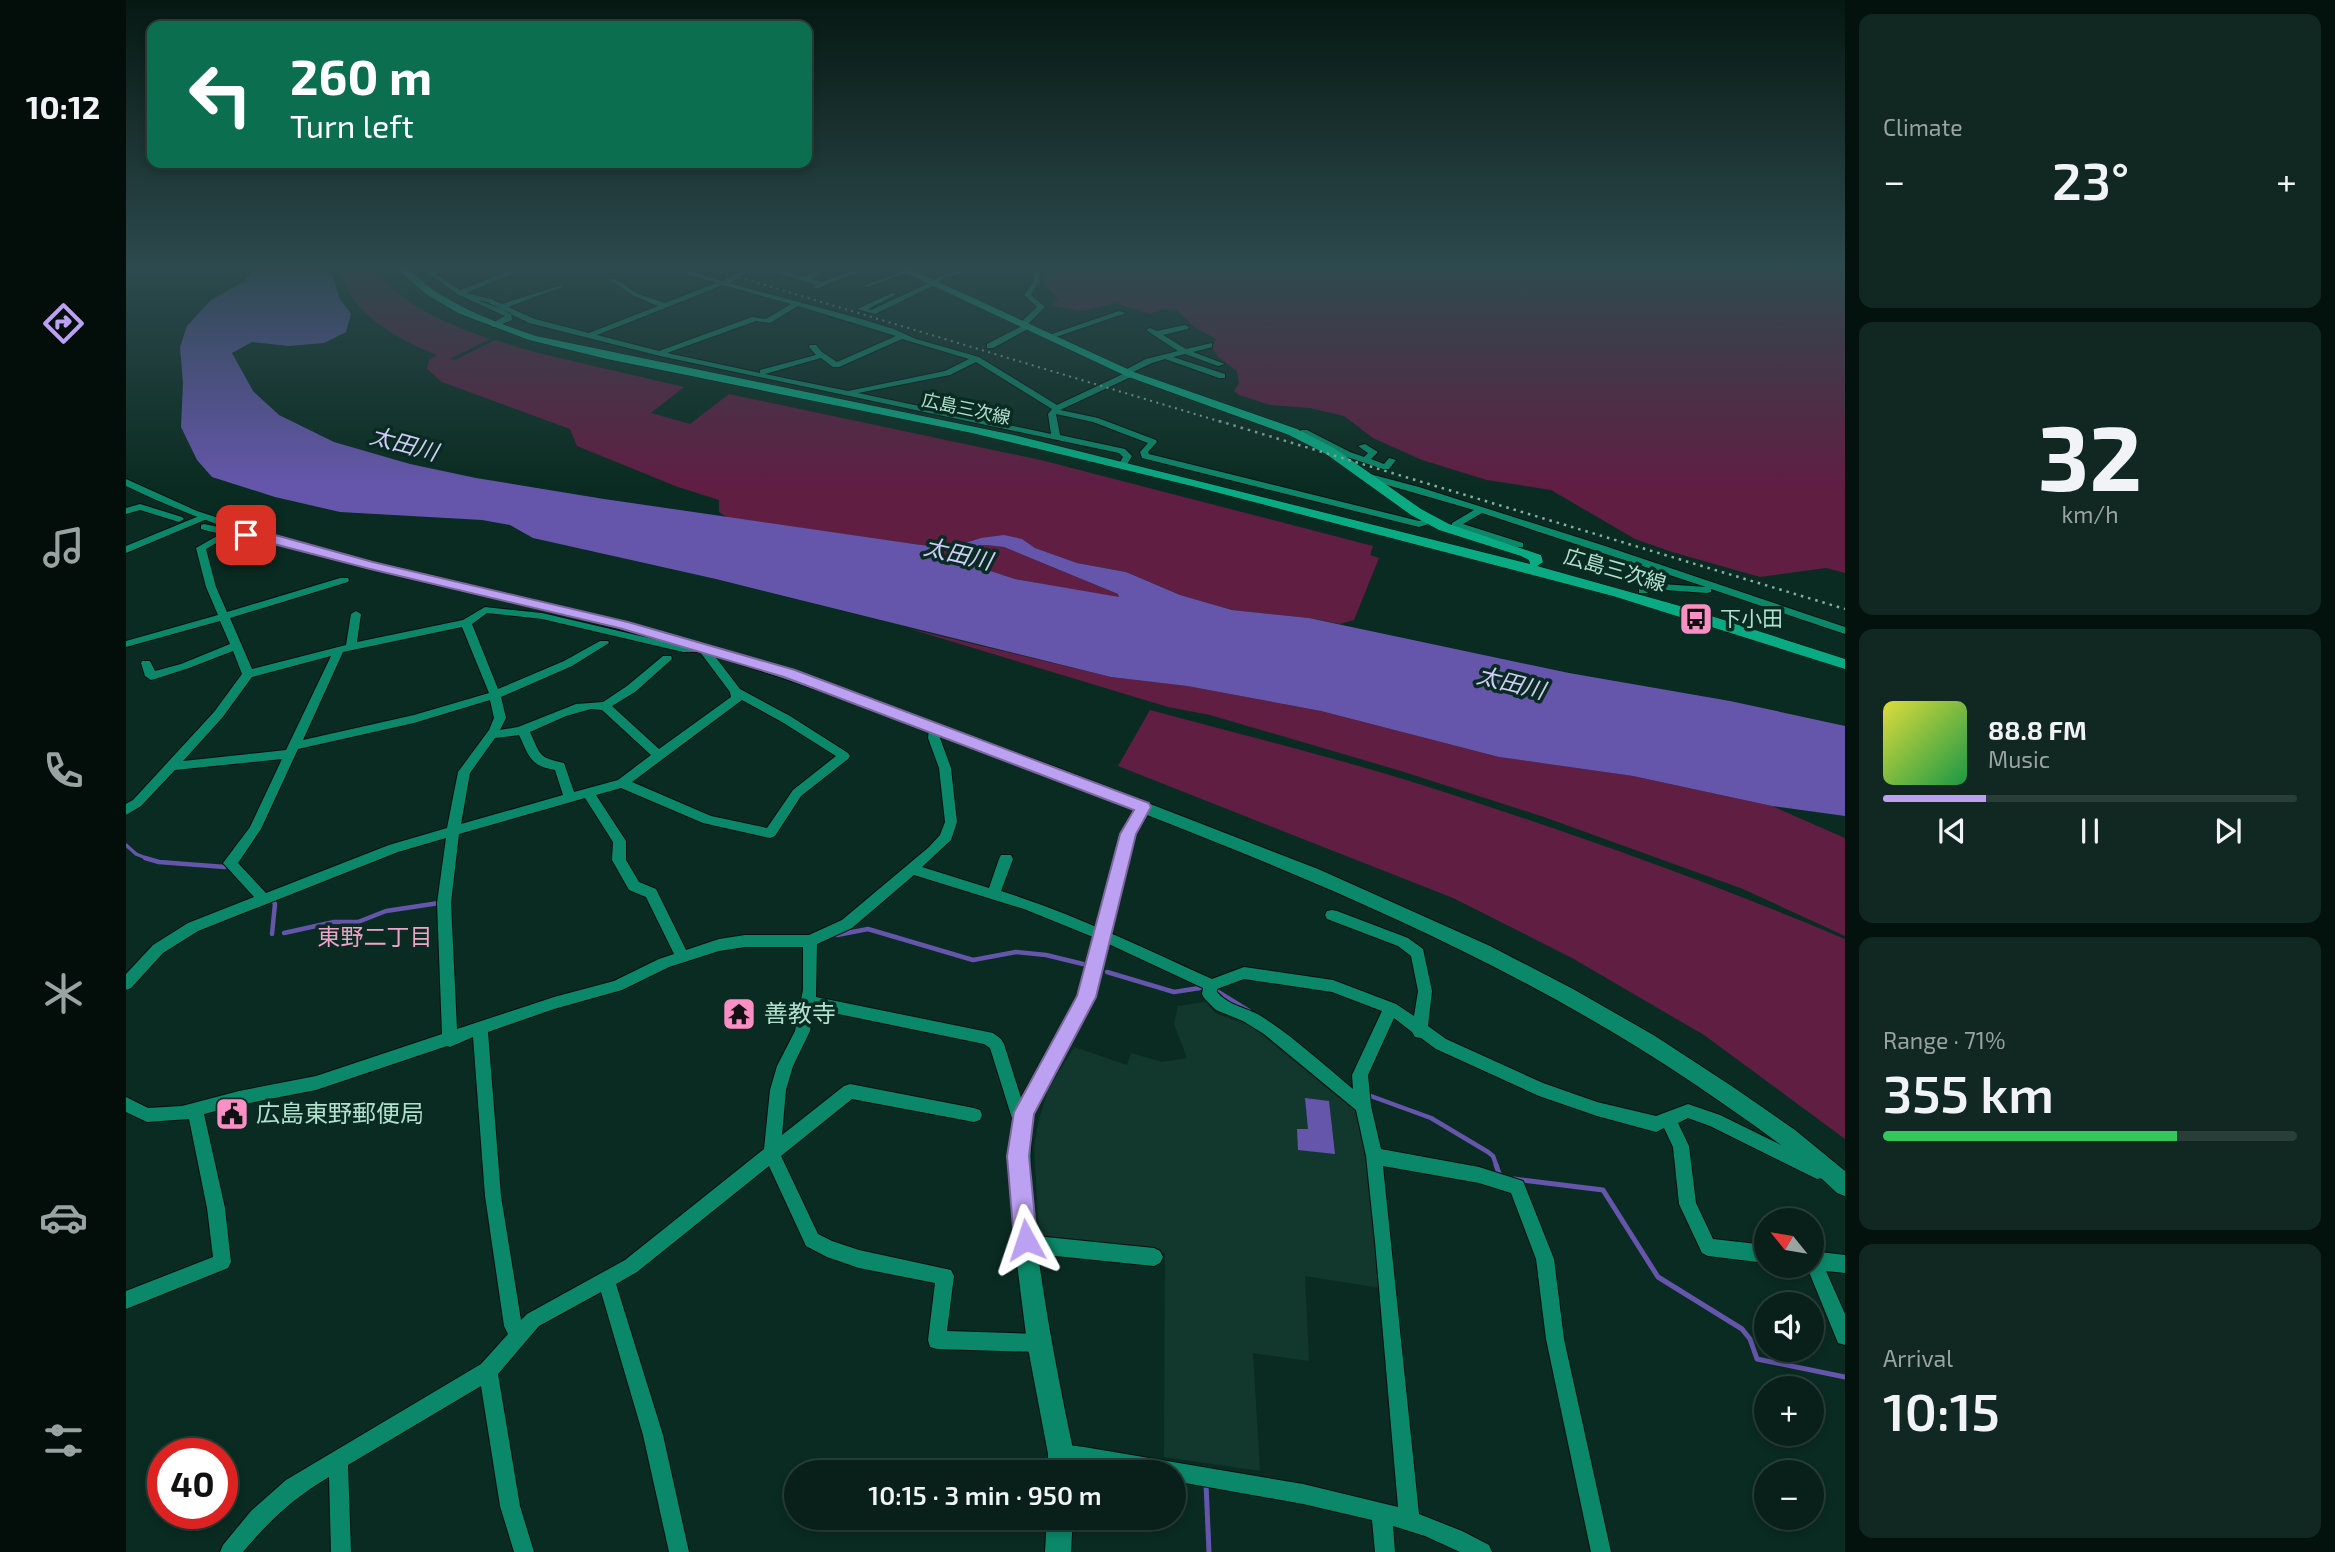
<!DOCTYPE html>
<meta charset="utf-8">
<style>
:root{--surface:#082019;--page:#112822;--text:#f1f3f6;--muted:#98a3a2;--line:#293e38;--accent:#bca0f2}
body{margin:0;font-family:"Exo 2","Noto Sans JP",sans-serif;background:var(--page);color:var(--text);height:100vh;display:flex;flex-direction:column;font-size:26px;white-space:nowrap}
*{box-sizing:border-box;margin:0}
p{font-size:23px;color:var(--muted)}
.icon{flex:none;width:38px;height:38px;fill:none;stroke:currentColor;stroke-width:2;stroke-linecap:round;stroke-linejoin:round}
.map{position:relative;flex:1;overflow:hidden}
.details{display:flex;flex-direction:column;gap:14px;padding:14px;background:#04120e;width:490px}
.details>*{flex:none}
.banner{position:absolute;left:21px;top:21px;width:665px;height:147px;border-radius:14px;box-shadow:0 4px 10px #0003,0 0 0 2px var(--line);background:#0b6e4f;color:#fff;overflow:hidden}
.needle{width:46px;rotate:300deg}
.fabs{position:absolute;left:1628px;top:1208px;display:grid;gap:14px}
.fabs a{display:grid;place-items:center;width:70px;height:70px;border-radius:50%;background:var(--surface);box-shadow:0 4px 10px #0003,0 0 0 2px var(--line);font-size:35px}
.speed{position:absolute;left:21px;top:1438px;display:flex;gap:14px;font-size:35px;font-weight:700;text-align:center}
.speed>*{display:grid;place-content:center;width:91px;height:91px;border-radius:50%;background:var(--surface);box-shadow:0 4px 10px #0003,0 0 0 2px var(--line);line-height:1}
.speed .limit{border:10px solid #d22;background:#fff;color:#111}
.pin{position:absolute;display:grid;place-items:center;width:60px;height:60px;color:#fff;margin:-30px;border-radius:14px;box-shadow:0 4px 10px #0006}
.me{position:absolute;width:77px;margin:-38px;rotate:355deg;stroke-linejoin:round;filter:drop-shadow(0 0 5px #0008)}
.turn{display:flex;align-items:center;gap:24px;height:147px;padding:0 28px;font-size:32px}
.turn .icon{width:91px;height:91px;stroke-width:2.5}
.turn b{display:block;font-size:49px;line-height:60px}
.big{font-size:52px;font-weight:600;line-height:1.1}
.details .tile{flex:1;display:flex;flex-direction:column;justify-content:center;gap:10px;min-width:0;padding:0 24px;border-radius:14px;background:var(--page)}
.details .dial{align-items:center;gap:0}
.dial b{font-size:91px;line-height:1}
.song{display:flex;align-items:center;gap:21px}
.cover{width:84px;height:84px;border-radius:10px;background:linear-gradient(135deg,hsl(60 70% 55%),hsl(140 70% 35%))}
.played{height:7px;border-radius:4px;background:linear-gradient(90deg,var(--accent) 25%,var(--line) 25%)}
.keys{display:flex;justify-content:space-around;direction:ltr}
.heat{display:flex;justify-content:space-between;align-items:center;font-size:38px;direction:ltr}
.charge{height:10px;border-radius:5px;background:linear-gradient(90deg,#34c759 71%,var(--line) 0)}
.trip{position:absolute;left:658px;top:1460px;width:402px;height:70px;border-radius:35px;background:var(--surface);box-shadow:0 4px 10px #0003,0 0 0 2px var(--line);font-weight:600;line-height:70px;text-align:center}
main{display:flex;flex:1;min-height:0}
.tab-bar{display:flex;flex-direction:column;width:126px;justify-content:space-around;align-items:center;background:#030d0a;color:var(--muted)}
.tab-bar .icon{width:49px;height:49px}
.tab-bar .current{color:var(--accent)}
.tab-bar b{font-size:32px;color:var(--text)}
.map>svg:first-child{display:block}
.built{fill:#12382d}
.green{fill:#601e43}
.water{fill:#6556ab;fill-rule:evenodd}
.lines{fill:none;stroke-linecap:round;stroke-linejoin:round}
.stream-far2{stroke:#6556ab;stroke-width:3.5}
.stream-far1{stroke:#6556ab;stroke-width:4.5}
.stream{stroke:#6556ab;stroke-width:5}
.minor-casing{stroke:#05110c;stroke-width:2}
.tertiary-casing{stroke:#05110c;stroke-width:2}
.primary-casing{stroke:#05110c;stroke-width:1}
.minor{fill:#0b8869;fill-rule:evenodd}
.tertiary{fill:#0b8869;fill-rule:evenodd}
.primary{fill:#0aaa83;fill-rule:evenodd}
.rail-far1{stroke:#86b1a1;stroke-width:2;stroke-dasharray:2 4.5;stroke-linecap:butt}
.rail{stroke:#86b1a1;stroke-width:2.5;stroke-dasharray:2.5 5;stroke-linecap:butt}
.route{fill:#bca0f2;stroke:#7a689d;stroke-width:2}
.labels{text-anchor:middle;stroke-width:7;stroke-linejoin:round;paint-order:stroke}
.far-street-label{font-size:18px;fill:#b2e0ce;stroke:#0a2b21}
.street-label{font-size:21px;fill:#b2e0ce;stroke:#0a2b21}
.poi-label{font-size:21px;fill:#b2e0ce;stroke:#0a2b21;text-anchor:start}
.water-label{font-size:23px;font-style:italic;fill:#d1ccfb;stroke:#0a2b21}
.neighbourhood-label{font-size:23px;fill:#efa3c8;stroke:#0a2b21}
.near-poi-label{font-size:24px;fill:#b2e0ce;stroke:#0a2b21;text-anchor:start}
</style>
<main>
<nav class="tab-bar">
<b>10:12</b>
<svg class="icon current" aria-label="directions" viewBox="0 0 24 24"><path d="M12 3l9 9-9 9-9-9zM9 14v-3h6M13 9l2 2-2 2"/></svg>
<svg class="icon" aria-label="music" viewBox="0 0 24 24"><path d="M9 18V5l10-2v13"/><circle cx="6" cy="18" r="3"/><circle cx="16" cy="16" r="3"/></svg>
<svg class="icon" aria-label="phone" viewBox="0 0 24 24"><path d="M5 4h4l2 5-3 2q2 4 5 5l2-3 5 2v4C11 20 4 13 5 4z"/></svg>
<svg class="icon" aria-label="climate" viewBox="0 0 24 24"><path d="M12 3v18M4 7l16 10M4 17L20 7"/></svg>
<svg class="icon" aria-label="car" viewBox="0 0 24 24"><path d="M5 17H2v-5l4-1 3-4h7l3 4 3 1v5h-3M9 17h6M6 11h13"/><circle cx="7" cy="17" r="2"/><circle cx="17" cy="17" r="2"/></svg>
<svg class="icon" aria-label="filters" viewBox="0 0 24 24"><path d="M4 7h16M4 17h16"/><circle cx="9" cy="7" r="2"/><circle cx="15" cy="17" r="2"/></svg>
</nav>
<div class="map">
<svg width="1719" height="1552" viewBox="0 0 1719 1552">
<rect width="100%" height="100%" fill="#0a2b21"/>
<polygon class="built" points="1079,1002 1091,1014 1125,1026 1229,1111 1234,1119 1247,1213 1254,1288 1179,1276 1183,1361 1127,1353 1134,1471 1038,1457 1039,1253 917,1240 913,1235 908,1147 913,1119 922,1090 948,1047 1001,1065 1005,1053 1036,1062 1061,1058 1048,1024 1052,1006"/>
<g class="green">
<path d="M247,268C285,310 312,320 364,339L324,359L329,360L369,340L412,353L558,387L525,413L564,424L603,394L915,460L1247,546L1244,555L1253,558L1228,620L1214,624L1183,618L1106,610L1054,595L1000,572L951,563L909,548L896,539L855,538L826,547L795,545L602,518L593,512V500L552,487L451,446L444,429L316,382L301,369L303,360L311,355C273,340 222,313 214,269Z"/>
<path d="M1029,268H1719V573L1700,568L1634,577L1546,552L1509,539L1425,490L1361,480L1296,460L1247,438L1218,416L1184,408L1144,405L1113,395L1108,391L1113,383L1111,371L1092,357L1086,347L1090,339L1068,327L1051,310L1038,309L1024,314L989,303L957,311L926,306L932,299L917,282C927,259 1006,279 1029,268Z"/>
<polygon points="860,545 878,547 992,594 994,598 889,579 809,554 809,550"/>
<polygon points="781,628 985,677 1061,686 1195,711 1373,757 1507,776 1646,806 1719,838 1719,936 1617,889 1418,817 1275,771 1084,715 1042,707"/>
<path d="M1024,710C1113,734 1203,756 1290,783C1435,829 1579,880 1719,939V1139L1578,1035L1446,958L1327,898L992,766Z"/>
</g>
<g class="water">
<path d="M128,268H205L213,298L225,314L220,332L198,343L163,346L126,342L106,353L127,391L153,415L208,442L284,464L350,478L478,499L795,545L826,547L855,538L878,535L896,539L909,548L951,563L1000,572L1054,595L1106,610L1183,618L1443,673L1604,701L1719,726V816L1646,806L1507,776L1373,757L1195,711L1061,686L985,677L590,579L407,538L384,525L356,520L214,512L149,497L86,477L71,460L55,427L57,383L54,347L61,326L85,300L119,281ZM860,545L878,547L992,594L993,597L889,579L809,553V550Z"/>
<polygon points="1179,1098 1203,1101 1209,1154 1172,1150 1171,1129 1182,1129"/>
</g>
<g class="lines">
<polyline class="stream-far2" points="0,845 10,854 25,860"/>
<g class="stream-far1">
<polyline points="19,858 33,862 99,867"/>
<polyline points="146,899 149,904 146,934"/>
<polyline points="158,933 208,922 232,922 260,911 313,903"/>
<polyline points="711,935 742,929 847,960 890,952 920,955 957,964"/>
<polyline points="981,972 1048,992 1074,988"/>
<polyline points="1089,990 1123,1011"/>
<polyline points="1242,1095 1305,1118 1362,1152 1367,1156 1371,1167"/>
</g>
<g class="stream">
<polyline points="1370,1165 1374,1176"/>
<polyline points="1388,1179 1477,1190 1532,1277 1616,1329 1624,1339 1631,1359 1719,1377"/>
<polyline points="1080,1484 1083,1552"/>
</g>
<defs>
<g id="minor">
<path d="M295,268H303L306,271L315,268H326L310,274L334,290L391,268H401L340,293L365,299L376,304L436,285V287L382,307L409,319L463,333L532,306L508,296L485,281V279H489L512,294L539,303L590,283L541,268H553L596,281L619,268H627L613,278L603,283L732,318L768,329L790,339L853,357L931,405L997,374V371L1020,359L1052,351L1020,330L1024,328L1031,331L1059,325L1063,327L1062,329L1037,335L1060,349L1086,343V347L1067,352L1099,364L1092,366L1059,354L1047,357L1099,374V378H1093L1039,359L1026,363L1007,372V376L934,410L972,418L1030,440L1031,442L1022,452L1023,454L1293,521L1307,518L1312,521L1293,527L1016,458L1014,452L1022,443L967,422L930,414L934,435L999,449L1006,456L1000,466L993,464L997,457L993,453L534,356L403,323L361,302L349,299L385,313L386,320L369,327H366V323L379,316L331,294ZM597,285L665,304L640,319L626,317L533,351L471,335ZM672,306L770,336L711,362L696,352L690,345H684L683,347L690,355L634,370V373L541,353L630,321L644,323ZM776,339L843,359L819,371L722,391L639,374L695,358L707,367H713ZM850,362L926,409L922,414L925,434L732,393L824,375Z"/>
<polygon points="635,268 647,268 678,277 694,268 703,268 685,279 696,282 732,268 742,268 690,289 687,287 690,285"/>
<polygon points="830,268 837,268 840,272 818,278 809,285 749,314 731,309 766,293 771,294 742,309 745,310 803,283 814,276 832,271"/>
<polygon points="895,268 905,268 914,273 913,282 905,295 919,307 902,324 905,326 904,328 867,348 861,348 861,344 896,326 895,322 911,307 898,295 907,282 908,274"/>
<polygon points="778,271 783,272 741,287 736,286"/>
<polygon points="993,311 1000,313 927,338 920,336"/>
<polygon points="1175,430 1181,430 1224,452 1238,457 1242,453 1232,446 1239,444 1252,452 1245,459 1258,464 1263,458 1270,460 1263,469 1257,469 1218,456 1175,434"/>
<polygon points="1240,473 1293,487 1479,546 1719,627 1719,634 1585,589 1585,592 1581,593 1525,589 1521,593 1513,593 1513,589 1522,583 1580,587 1356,513 1337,524 1397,543 1397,547 1391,547 1326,527 1326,523 1348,510 1237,478 1237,474"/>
<polygon points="14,504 56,517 58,519 53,522 14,510 0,514 0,508"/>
<polygon points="78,514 83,517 81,519 0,553 0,546"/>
<path d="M78,524L107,530L131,531L136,534C123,542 90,533 75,529V525Z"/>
<path d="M91,536L94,537V541L80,549L90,587L101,612L214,578H222L223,580L222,582L104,618L126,669L220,645L225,614L230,611L235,614L231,642L337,620L359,607L416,613L557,646H581L614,689L664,716L722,753L724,756L722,759L675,796L649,836L644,838L577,823L495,788L470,795L500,841V860L513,882L530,889L560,950L593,939L619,935H683L716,920L803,847L814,835L819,822L813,768L802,738L803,729L809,725L815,729L814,738L825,768L831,822L825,840L796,867L863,888L873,859L875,855H885L887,859L875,891C948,914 1016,947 1086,979L1118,967L1207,980L1270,1004L1288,1016L1292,991L1285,956L1272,946L1201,919L1199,915L1201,911L1206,910L1211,911L1282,938L1297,949L1306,991L1302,1026L1320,1039L1417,1083L1471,1102L1530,1116L1562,1104L1594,1115L1692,1163L1702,1165L1704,1171L1702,1177L1691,1179L1584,1126L1562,1118L1552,1123L1563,1146L1570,1203L1587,1239L1640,1245V1263L1582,1256L1576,1253L1553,1204L1547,1147L1538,1128L1530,1132L1471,1116L1413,1096L1310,1049L1295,1038L1289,1037L1286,1032L1268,1018L1242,1075L1245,1106L1255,1149L1353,1167L1397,1181L1428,1259L1438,1339L1485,1552H1465L1420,1339L1410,1259L1385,1193L1353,1183L1257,1166L1293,1514L1336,1531L1363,1545L1366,1552H1334L1299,1536L1267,1526L1269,1552H1249L1246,1520L1177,1504L1048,1481V1472H995L935,1464L928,1461L925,1454L928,1447L935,1444L958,1447L1177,1484L1272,1507L1249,1242L1240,1156L1230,1110L1138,1034L1117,1021L1090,1010L1078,998L1076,994L1077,988L972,939L898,909L788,875L726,928L691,944L690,997L867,1033L875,1039L878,1044L903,1123L901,1128L895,1130L889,1128L864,1048L858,1044L688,1009L684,1031L667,1066L660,1090L656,1135L718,1086L724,1084L848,1108L854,1110L856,1115L854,1120L848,1122L726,1099L655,1156L692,1234L706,1241L733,1250L825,1270L828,1276L821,1331L913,1334L920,1336L922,1343L920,1350L913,1352L811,1349L804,1347L802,1340L809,1283L733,1268L701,1257L680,1246L643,1166L511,1272L490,1284L537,1435L563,1552H543L517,1435L475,1292L413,1326L372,1374L394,1506L408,1552H388L374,1506L355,1386L222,1465L225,1552H205L203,1477C166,1499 144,1520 117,1552H94L97,1545L125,1511L160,1480L355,1364L382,1334L378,1326L359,1196L347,1037L324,1047L321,1046L190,1090L113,1105L78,1114L99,1208L105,1262L102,1268L0,1309V1291L87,1257L81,1208L63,1119L21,1122L0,1112V1097L22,1108L56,1106L113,1091L190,1076L316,1034L311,903L320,838L272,852L72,931L37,953L5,988L0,990V974L27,945L62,923L128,897L97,863L124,827L156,759L49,770L15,806L0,815V804L7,800L88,712L116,674L107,651L63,668L29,679L25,680L19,676L15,663L16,661H24L29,671L55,664L104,644L94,621L0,647V641L92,615L80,587L70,548ZM361,613L416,619L557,652H574L604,692L605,697L533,749L486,706L509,692L545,660L546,658L545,656H537L501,686L477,702L450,704L392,727L374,730L380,718L375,697L446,666L483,643L482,641H474L438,661L372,689L346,624ZM336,627L363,693L288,715L177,740L217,652ZM205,656L160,750L57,761L96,718L126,677ZM364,700L368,718L363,730L332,772L321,828L263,845L140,893L112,863L135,829L172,749L288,723ZM616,700L656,722L710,756L667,790L641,828L585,816L506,782ZM465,709L476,710L525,755L492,780L448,792L438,763C412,757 415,756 404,732L440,716ZM393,735C403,756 404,766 429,770L437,795L335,824L344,773L369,738ZM459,798L487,842L486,860L503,890L520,897L548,954L533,959L488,981L428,997L331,1029L325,903L333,834ZM619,947H677V990L669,1031L651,1066L644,1090L638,1149L499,1260L401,1314L395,1320L375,1196L362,1032L428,1009L496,990L543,967L593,951ZM1118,979L1206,992L1256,1011L1226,1075L1227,1089C1198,1065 1170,1039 1138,1018C1122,1007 1104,1007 1091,992V989Z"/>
<polygon points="900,1235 1028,1248 1034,1251 1037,1257 1034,1263 1028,1266 900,1253 894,1250 891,1244 894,1238"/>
<polygon points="1685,1251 1719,1255 1719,1273 1700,1271 1719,1314 1719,1345 1712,1343 1681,1267 1678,1265 1685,1265"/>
</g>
<g id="tertiary">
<path d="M0,479L71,511L133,531L235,559L501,622L663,671L929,767L1192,869L1364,946L1447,989L1529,1036L1607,1087L1669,1130L1719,1171V1196L1711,1193C1667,1150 1615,1116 1564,1081C1395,968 1209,888 1021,815L1010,834L969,997L908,1113C900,1165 907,1217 914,1268C923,1331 935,1392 948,1454V1472H922V1454L901,1343L888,1240L881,1156L886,1124L891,1105L951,996L994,834L1008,809C838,744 667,674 490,628C326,584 154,561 0,486Z"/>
<polygon points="921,1517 947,1517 945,1552 919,1552"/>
</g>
<path id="primary" d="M270,268C286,268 293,280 306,289C338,311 374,324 410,336L888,435L1404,564L1403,560L1395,556L1313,530L1285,515L1200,454L1163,435L1000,376L769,268H782L1008,372L1171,429L1208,448L1295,509L1323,524L1415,555L1417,562L1411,566L1554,606L1719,659V669L1487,596L1070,487L846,433L481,359L403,340L332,313L300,294Z"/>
</defs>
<use href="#minor" class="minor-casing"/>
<use href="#tertiary" class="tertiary-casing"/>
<use href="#primary" class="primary-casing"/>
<use href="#minor" class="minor"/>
<use href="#tertiary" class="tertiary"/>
<use href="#primary" class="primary"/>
<polyline class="rail-far1" points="582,268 1099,423"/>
<polyline class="rail" points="1093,421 1719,609"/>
</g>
<linearGradient id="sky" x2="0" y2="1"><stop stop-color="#061812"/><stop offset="0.55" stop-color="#2d4a4e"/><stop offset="1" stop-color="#2d4a4e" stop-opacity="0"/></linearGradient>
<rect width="1719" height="486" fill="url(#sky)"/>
<polygon class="route" points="131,530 247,562 502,622 669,670 1023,803 1025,807 1010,834 970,997 908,1114 903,1156 911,1240 908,1248 900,1251 891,1248 888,1240 881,1156 888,1112 951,996 994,834 1008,810 658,677 493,628 244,569 113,535 120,531"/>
<defs>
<symbol id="bus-square" viewBox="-11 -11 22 22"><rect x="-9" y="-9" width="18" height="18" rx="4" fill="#fa8fc6" stroke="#0a2b21"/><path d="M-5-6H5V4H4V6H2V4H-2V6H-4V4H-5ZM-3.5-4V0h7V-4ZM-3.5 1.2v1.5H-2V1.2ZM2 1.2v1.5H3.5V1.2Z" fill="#111"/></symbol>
<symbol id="temple-square" viewBox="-11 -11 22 22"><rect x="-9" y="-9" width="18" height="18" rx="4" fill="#fa8fc6" stroke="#0a2b21"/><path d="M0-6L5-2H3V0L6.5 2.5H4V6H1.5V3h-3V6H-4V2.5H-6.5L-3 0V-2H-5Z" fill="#111"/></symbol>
<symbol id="civic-square" viewBox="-11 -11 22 22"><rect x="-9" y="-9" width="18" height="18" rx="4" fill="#fa8fc6" stroke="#0a2b21"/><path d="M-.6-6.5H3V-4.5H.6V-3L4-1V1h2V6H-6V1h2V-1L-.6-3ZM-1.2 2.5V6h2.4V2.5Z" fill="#111"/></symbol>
</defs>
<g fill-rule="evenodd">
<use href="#bus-square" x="1551" y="600" width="38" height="38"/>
<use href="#temple-square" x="594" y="995" width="38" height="38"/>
<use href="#civic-square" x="87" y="1095" width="38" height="38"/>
</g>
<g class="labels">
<g class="far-street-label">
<text transform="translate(840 409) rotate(12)" y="6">広島三次線</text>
</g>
<g class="street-label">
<text transform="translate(1489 570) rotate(16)" y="7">広島三次線</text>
</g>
<g class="poi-label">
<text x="1594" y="626">下小田</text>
</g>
<g class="water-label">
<text transform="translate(278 444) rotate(15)" y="8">太田川</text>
<text transform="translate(832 554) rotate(13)" y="8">太田川</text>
<text transform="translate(1385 683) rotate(14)" y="8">太田川</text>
</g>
<g class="neighbourhood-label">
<text x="249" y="945">東野二丁目</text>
</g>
<g class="near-poi-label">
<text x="638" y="1022">善教寺</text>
<text x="130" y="1122">広島東野郵便局</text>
</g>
</g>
</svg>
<div class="fabs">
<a><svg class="needle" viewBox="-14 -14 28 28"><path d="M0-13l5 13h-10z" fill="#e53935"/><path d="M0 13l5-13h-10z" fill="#98a3a2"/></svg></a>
<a><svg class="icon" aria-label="sound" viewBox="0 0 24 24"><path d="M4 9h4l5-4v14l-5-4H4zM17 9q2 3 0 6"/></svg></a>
<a>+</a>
<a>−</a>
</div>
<div class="speed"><div class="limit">40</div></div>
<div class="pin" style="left:120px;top:535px;background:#d93025"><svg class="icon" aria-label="arrive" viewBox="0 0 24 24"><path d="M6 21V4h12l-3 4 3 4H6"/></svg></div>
<svg class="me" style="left:900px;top:1240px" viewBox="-20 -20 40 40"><path d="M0-17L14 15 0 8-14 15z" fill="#bca0f2" stroke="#fff" stroke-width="4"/></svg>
<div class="trip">10:15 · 3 min · 950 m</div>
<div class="banner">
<div class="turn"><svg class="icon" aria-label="left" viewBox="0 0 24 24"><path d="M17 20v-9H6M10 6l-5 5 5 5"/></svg><div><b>260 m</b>Turn left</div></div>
</div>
</div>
<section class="details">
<div class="tile"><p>Climate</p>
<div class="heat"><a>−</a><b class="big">23°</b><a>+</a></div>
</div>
<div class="tile dial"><b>32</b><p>km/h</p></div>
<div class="tile">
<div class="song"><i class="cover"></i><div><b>88.8 FM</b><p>Music</p></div></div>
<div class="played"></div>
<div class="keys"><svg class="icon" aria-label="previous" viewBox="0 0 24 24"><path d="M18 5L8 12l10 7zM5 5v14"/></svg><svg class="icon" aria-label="pause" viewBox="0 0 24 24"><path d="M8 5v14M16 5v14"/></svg><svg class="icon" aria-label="next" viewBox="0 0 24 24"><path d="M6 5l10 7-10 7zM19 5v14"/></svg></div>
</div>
<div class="tile"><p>Range · 71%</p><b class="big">355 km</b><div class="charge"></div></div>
<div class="tile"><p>Arrival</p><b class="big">10:15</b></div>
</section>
</main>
